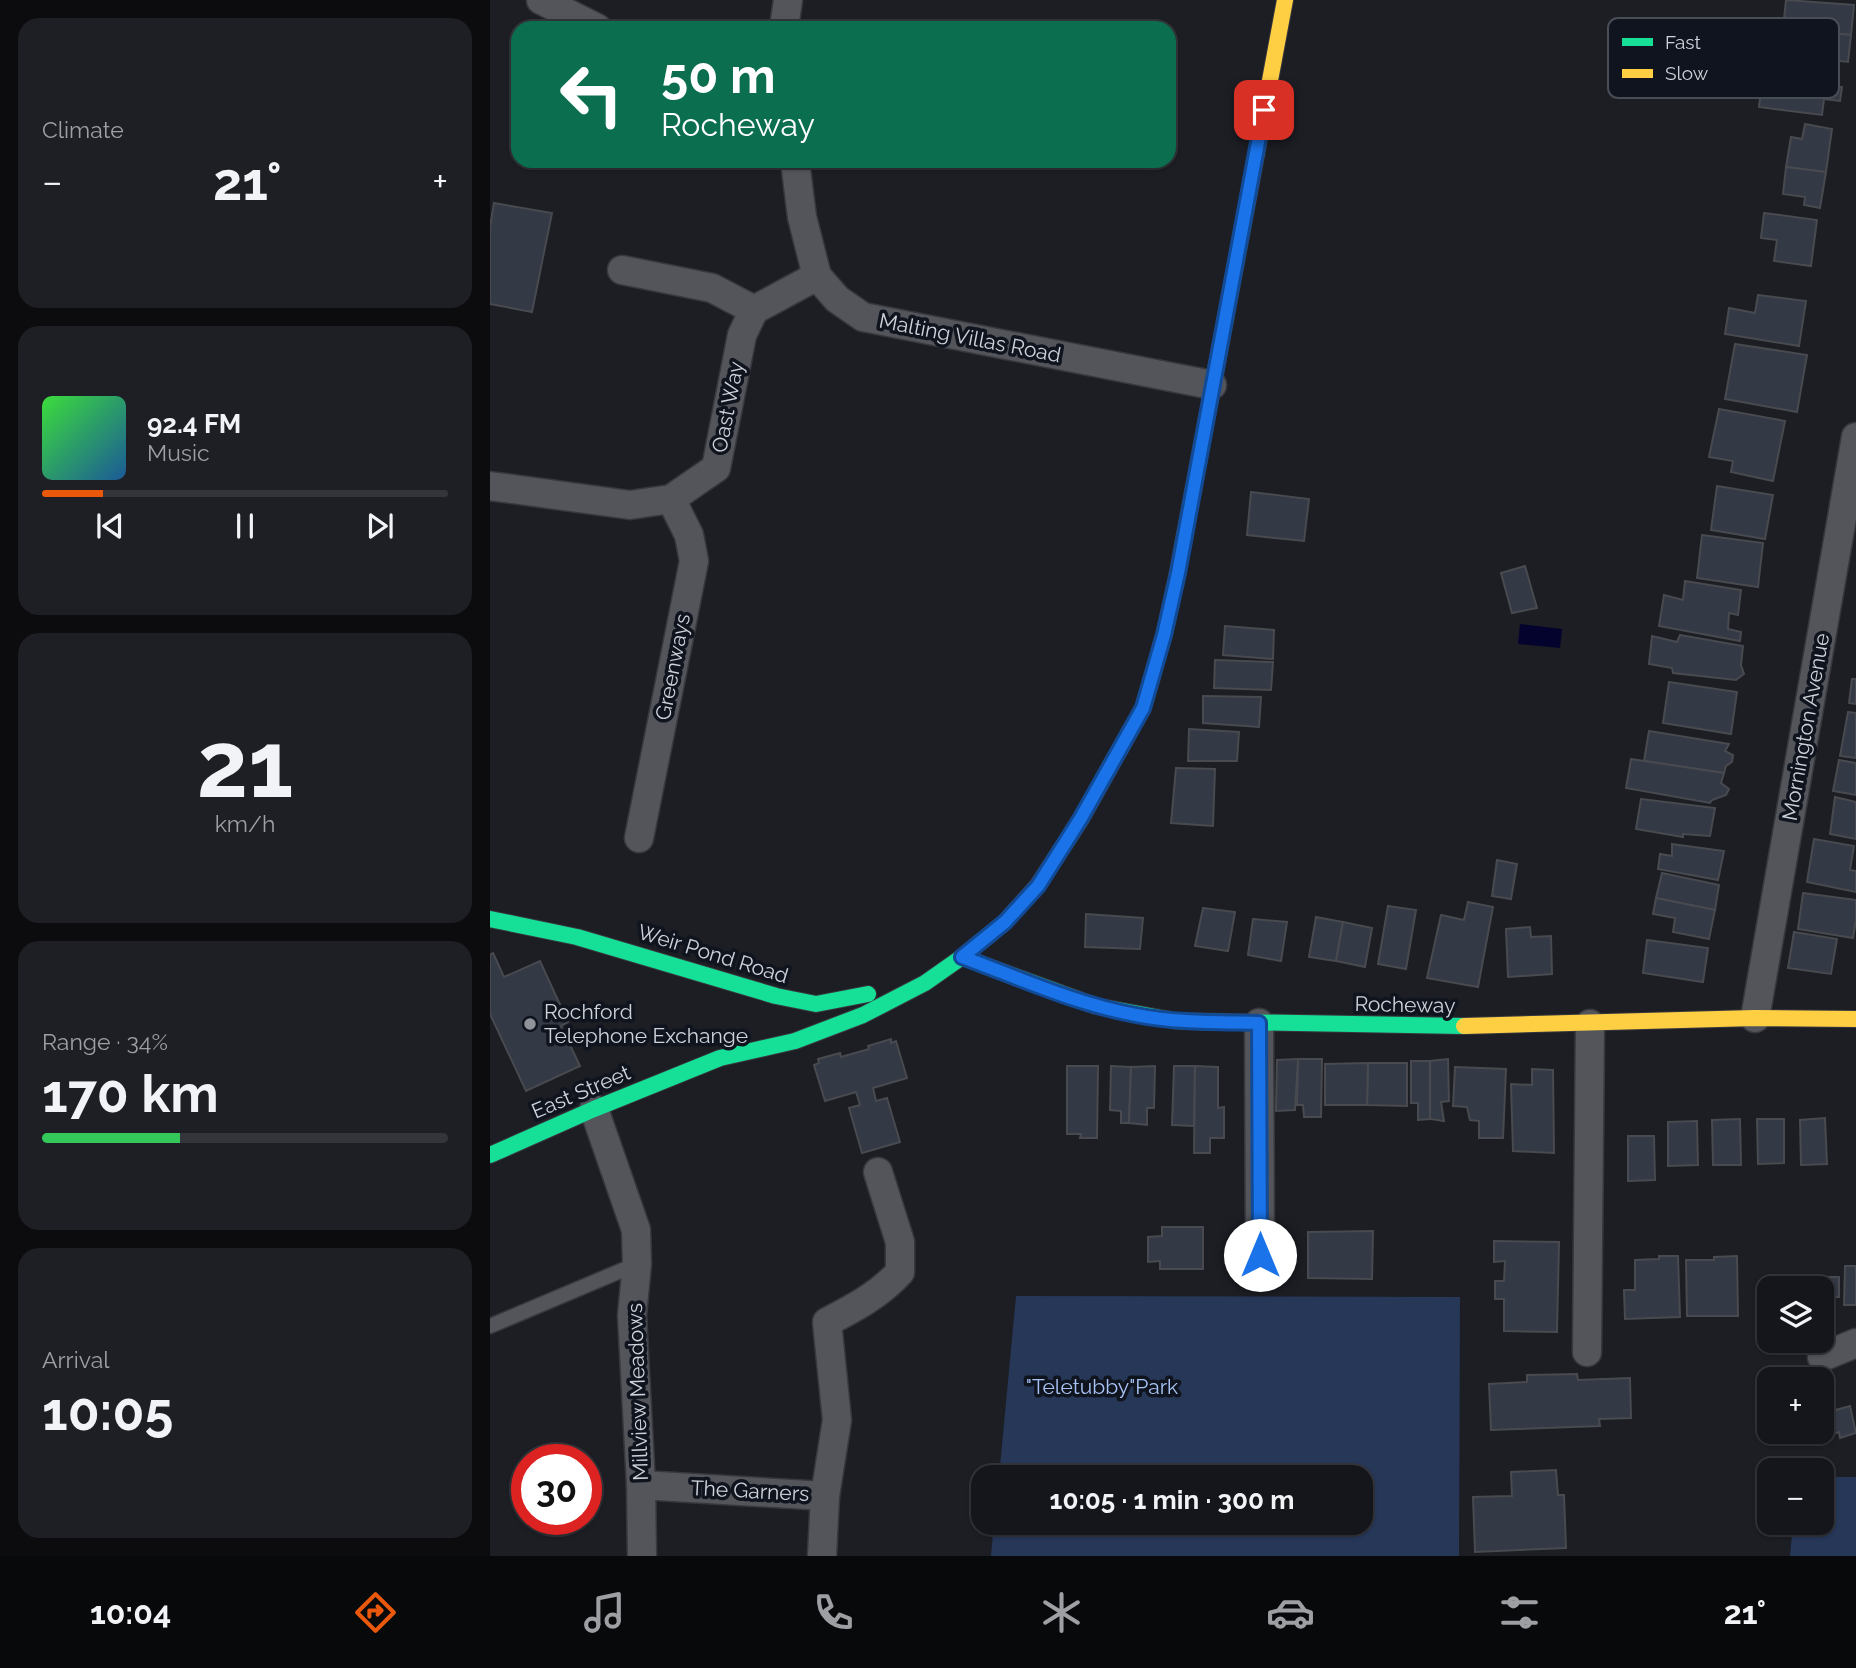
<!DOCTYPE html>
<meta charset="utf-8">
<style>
:root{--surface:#15161b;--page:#1e1f24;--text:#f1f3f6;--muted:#9d9fa3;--line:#34353a;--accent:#ea580c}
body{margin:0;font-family:Raleway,sans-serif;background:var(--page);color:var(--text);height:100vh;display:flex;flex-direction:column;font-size:26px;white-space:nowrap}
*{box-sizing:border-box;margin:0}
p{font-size:23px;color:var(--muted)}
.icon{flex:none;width:38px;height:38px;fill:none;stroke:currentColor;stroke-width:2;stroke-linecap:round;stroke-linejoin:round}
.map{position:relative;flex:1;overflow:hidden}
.drawer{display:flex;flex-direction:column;gap:18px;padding:18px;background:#0c0c0f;width:490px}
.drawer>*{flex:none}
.banner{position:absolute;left:21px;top:21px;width:665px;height:147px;border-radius:21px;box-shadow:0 2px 5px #0004,0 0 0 2px var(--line);background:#0b6e4f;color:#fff;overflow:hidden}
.tools{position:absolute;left:1267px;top:1276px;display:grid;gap:14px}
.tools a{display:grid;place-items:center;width:77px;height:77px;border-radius:14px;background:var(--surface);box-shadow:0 2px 5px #0004,0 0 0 2px var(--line);font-size:35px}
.speed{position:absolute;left:21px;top:1444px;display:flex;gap:14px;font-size:35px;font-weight:700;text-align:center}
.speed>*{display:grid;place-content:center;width:91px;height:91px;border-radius:50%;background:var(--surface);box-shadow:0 2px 5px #0004,0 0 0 2px var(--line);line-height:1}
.speed .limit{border:10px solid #d22;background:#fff;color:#111}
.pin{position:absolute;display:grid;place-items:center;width:60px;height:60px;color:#fff;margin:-30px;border-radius:14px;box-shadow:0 4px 10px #0006}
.me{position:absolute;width:77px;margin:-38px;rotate:0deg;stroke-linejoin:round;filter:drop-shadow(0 0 5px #0008)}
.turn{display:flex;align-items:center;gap:24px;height:147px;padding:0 35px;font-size:32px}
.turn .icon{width:91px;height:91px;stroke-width:2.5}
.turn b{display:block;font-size:49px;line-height:60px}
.big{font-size:52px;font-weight:700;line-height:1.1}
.drawer .widget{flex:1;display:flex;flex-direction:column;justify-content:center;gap:10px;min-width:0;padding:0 24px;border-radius:21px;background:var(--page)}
.drawer .dial{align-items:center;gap:0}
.dial b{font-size:91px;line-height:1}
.song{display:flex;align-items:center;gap:21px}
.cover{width:84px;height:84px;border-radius:10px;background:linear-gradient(135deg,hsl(120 70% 55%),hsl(210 70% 35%))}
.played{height:7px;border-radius:4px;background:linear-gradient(90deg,var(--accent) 15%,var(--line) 15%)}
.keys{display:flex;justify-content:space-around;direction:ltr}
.heat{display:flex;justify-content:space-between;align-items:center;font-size:38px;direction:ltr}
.charge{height:10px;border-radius:5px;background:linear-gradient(90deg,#34c759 34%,var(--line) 0)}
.trip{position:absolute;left:481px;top:1465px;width:402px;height:70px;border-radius:21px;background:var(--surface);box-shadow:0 2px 5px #0004,0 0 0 2px var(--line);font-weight:700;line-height:70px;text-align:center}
.dock{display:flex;height:112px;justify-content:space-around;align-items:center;background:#08090b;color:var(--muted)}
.dock .icon{width:49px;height:49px}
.dock .selected{color:var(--accent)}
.dock b{font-size:32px;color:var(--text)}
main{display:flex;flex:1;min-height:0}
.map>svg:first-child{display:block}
.green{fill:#263758}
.water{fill:#03032d}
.building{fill:#333945;stroke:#484a4f;stroke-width:2}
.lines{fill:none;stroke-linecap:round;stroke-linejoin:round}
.lane-casing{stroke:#37383e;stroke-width:17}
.street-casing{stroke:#37383e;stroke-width:31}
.fast-casing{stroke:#37383e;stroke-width:18}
.slow-casing{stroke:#37383e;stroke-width:18}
.lane{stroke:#53555b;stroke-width:14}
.street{stroke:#53555b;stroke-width:28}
.fast{stroke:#16e098;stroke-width:16}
.slow{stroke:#ffcf43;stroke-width:16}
.route-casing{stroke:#114b97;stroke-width:18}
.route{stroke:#1a73e8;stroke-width:12}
.poi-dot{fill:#90939a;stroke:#0f141e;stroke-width:2.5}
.labels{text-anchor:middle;stroke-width:7;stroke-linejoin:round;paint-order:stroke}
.street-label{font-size:21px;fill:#ced2d9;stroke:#0f141e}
.poi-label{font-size:21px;fill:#ced2d9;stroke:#0f141e;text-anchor:start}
.park-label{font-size:21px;fill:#a8c4f6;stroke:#0f141e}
.key{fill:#0f141e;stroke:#484d56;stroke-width:2}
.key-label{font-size:19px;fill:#ced2d9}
</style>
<main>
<section class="drawer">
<div class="widget"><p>Climate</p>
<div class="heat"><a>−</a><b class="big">21°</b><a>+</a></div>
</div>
<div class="widget">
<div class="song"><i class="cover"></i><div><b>92.4 FM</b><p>Music</p></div></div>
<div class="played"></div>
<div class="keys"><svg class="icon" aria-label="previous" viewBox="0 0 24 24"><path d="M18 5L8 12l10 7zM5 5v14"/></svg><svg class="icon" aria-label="pause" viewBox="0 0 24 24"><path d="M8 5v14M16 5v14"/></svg><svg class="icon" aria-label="next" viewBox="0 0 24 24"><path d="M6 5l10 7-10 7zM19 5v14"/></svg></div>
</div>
<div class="widget dial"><b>21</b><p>km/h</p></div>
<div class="widget"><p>Range · 34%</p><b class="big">170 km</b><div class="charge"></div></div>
<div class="widget"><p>Arrival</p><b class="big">10:05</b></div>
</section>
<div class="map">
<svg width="1366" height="1556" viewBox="0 0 1366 1556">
<rect width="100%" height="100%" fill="#1c1e24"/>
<g class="green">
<polygon points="526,1296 970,1297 969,1556 501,1556 504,1523 872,1522 872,1477 509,1477"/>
<polygon points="1332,1477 1366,1477 1366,1556 1300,1556 1303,1523 1332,1522"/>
</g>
<polygon class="water" points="1030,624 1072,629 1070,648 1028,644"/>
<g class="building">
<polygon points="1296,0 1364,5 1361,35 1293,28"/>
<polygon points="1293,28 1361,35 1358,62 1291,54"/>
<polygon points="1259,66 1336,76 1335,85 1352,87 1350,101 1334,99 1332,115 1269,107 1271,90 1256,88"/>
<polygon points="1315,124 1342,129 1336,172 1296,167 1301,137 1312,139"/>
<polygon points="1296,167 1336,172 1330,208 1314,205 1315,197 1293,194"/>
<polygon points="4,203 62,213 42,312 0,304 0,227"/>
<polygon points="1274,213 1327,220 1321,266 1284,261 1287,240 1271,238"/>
<polygon points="1268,295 1316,301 1309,346 1235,334 1239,308 1265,313"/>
<polygon points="1245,344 1317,355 1307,412 1235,399"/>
<polygon points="1229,409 1295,421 1283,481 1241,472 1243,461 1219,457"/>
<polygon points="1227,486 1283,495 1275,539 1221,530"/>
<polygon points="761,492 819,499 814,541 757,535"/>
<polygon points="1212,535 1273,543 1268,587 1207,578"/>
<polygon points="1035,566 1047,608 1022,613 1011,573"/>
<polygon points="1195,581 1251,590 1248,615 1239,613 1238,629 1251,632 1250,641 1169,626 1174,595 1193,600"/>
<polygon points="735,626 784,630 783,659 733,655"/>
<polygon points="1190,635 1253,646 1251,665 1254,674 1246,680 1183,673 1182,668 1159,664 1162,636 1187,642"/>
<polygon points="725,660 783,662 781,690 724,688"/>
<polygon points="1362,679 1366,679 1366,704 1359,703"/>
<polygon points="1179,682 1247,692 1241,734 1173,723"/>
<polygon points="713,696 771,697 769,727 713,723"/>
<polygon points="1358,712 1366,713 1366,758 1350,756"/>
<polygon points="699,729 749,732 747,761 698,761"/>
<polygon points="1159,731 1239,744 1235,751 1243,755 1242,762 1236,766 1234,773 1154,761"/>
<polygon points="1141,759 1234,773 1231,783 1239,789 1236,795 1222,800 1220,803 1136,788"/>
<polygon points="1349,760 1366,763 1366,795 1343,791"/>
<polygon points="686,768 725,769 723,826 681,823"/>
<polygon points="1345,797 1366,802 1366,839 1340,834"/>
<polygon points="1151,799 1225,808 1220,836 1193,834 1193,837 1146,829"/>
<polygon points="1324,839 1364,846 1360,870 1366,871 1366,892 1317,882"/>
<polygon points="1182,844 1234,851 1228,880 1168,869 1170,854 1182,856"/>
<polygon points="1007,860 1027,864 1021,899 1002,896"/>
<polygon points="1172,873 1229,885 1225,910 1166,898"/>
<polygon points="1313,893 1366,900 1366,920 1363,938 1308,929"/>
<polygon points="1166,898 1225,910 1219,939 1183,932 1185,918 1163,914"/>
<polygon points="978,902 1003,907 988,987 937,978 951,915 974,920"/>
<polygon points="898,906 926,910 916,969 888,964"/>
<polygon points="713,908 745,912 738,951 705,946"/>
<polygon points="596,914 653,918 650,949 595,947"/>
<polygon points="826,917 853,922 846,961 819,957"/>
<polygon points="763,919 797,922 791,961 758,955"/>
<polygon points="853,922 882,928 875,967 846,961"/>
<polygon points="1040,927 1041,937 1061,936 1062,974 1018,977 1016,929"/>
<polygon points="1304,932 1347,939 1341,974 1298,968"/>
<polygon points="1157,940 1218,948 1213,982 1153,973"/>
<polygon points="3,953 14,977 50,961 78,1022 71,1026 90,1066 36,1091 0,1014 0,955"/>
<polygon points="401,1039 401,1043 406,1041 417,1078 383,1088 386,1101 397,1098 410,1142 372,1153 359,1108 370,1105 366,1092 335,1101 324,1065 329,1063 328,1059 350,1053 351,1057 379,1049 378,1046"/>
<polygon points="808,1059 832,1059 831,1117 814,1117 813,1105 807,1105"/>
<polygon points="808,1059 805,1110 786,1111 787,1060"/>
<polygon points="958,1059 959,1101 951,1102 954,1121 940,1119 940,1061"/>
<polygon points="921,1061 940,1061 940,1119 928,1120 928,1103 921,1103"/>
<polygon points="878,1063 917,1063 917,1106 877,1105"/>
<polygon points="878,1063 877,1105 835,1105 835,1064"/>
<polygon points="577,1066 608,1066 607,1138 590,1138 591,1134 577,1134"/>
<polygon points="621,1066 641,1067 639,1123 631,1123 631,1111 620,1110"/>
<polygon points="665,1066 664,1108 657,1108 657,1125 639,1123 641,1067"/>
<polygon points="684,1066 705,1066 704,1126 682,1125"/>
<polygon points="705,1066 728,1067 728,1108 734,1107 734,1138 720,1138 720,1153 704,1153"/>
<polygon points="965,1067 1016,1069 1013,1138 989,1138 989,1121 980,1120 977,1107 963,1106"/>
<polygon points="1042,1069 1063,1070 1064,1153 1023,1151 1021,1084 1042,1085"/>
<polygon points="1335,1118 1337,1164 1311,1165 1310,1120"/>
<polygon points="1250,1119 1251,1165 1223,1165 1222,1120"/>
<polygon points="1267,1119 1294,1119 1294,1163 1268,1164"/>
<polygon points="1207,1121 1208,1165 1178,1166 1178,1122"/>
<polygon points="1138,1136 1164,1136 1165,1180 1138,1181"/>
<polygon points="672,1227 713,1227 713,1269 670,1269 670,1261 658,1262 658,1237 672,1236"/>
<polygon points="883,1231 882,1279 818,1278 818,1232"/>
<polygon points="1004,1241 1069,1242 1067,1332 1014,1331 1014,1299 1005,1299 1005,1281 1014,1281 1015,1261 1004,1262"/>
<polygon points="1169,1256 1188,1256 1190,1317 1135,1319 1134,1290 1145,1290 1145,1260 1169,1259"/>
<polygon points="1247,1256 1248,1316 1197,1316 1196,1260 1224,1260 1224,1257"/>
<polygon points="1355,1266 1366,1266 1366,1305 1354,1305"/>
<polygon points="1306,1277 1349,1277 1349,1297 1333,1297 1334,1317 1332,1317 1332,1288 1306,1288"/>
<polygon points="1087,1374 1088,1380 1140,1378 1141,1418 1109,1419 1110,1426 1001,1430 999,1384 1037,1382 1037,1375"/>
<polygon points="1340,1391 1346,1410 1360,1406 1366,1433 1350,1438 1349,1432 1327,1439 1324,1432 1332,1432 1332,1393"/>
<polygon points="1066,1470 1068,1495 1074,1495 1076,1548 985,1552 983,1497 1022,1496 1021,1472"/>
</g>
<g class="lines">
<defs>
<polyline id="lane" points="0,1326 147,1264"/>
<g id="street">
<polyline points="51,0 107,28"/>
<polyline points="294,28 298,0"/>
<polyline points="305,161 312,217 327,276 347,299 373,317 722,385"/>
<polyline points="132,270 222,288 264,310"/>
<polyline points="0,486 140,505 181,499 226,468 252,335 264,310 327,276"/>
<polyline points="149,838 204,561 199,535 181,499"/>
<polyline points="1265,1018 1366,437"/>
<polyline points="769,1023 770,1255"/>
<polyline points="104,1109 146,1230 147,1264 142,1315 151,1485 152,1556"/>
<polyline points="1097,1352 1100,1024"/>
<polyline points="1332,1357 1366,1343"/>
<path d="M151,1485L335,1496L347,1420L337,1322C364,1308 389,1295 410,1272V1242L388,1172"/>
<polyline points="332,1556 335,1496"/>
</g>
<g id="fast">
<polyline points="687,576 760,188"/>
<polyline points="0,919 87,937 286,996 326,1004 378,994"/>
<polyline points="472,957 606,1006 687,1021 974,1026"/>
<polyline points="0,1155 104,1109 230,1058 305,1041 373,1015 435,983 472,957"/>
</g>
<g id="slow">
<polyline points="760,188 795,0"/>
<polyline points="472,957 515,922 548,885 591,819 653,708 674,635 687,576"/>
<polyline points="974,1026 1265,1018 1366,1019"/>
</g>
</defs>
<use href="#lane" class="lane-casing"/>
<use href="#street" class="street-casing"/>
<use href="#fast" class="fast-casing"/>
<use href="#slow" class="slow-casing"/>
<use href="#lane" class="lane"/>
<use href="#street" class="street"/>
<use href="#fast" class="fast"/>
<use href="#slow" class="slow"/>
</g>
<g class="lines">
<defs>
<path id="route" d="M770,1255L769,1023C728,1022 686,1023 646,1015C586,1004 529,978 472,957L515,922L548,886L591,818L653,708L674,635L688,573L774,110"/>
</defs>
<use href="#route" class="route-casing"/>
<use href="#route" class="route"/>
</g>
<circle class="poi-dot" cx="40" cy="1024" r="7"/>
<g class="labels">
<g class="street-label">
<text transform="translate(480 338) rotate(11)" y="7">Malting Villas Road</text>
<text transform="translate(238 407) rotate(-79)" y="7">Oast Way</text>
<text transform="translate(183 667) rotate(-79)" y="7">Greenways</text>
<text transform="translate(1316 727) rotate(-80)" y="7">Mornington Avenue</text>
<text transform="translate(223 954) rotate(17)" y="7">Weir Pond Road</text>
<text transform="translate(915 1005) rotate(1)" y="7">Rocheway</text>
<text transform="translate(91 1092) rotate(-23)" y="7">East Street</text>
<text transform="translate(148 1392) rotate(-92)" y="7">Millview Meadows</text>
<text transform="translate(260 1491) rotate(3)" y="7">The Garners</text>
</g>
<g class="poi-label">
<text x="54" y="1019">Rochford<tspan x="54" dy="24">Telephone Exchange</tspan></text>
</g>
<g class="park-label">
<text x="612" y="1394">"Teletubby"Park</text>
</g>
</g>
<rect x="1118" y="18" width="231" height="80" rx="10" class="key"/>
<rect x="1132" y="38" width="31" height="8" fill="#16e098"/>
<rect x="1132" y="69" width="31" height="9" fill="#ffcf43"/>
<g class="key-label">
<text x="1175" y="49">Fast</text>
<text x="1175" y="80">Slow</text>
</g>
</svg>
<div class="tools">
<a><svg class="icon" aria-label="layers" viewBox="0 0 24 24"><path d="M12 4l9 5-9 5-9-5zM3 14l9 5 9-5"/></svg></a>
<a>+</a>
<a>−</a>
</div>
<div class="speed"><div class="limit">30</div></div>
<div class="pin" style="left:774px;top:110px;background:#d93025"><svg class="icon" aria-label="arrive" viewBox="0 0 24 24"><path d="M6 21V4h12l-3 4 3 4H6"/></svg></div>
<svg class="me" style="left:770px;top:1255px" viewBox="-20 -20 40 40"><circle r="19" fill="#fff"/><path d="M0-13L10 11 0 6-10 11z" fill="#1a73e8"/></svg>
<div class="trip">10:05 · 1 min · 300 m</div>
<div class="banner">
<div class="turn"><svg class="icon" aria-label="left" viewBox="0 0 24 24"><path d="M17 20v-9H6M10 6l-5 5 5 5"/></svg><div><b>50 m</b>Rocheway</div></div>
</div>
</div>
</main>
<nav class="dock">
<b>10:04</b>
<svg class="icon selected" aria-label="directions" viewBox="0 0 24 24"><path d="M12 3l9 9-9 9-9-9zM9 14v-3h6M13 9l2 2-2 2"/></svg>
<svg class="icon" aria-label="music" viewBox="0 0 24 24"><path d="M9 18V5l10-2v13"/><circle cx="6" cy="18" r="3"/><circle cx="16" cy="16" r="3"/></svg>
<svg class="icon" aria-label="phone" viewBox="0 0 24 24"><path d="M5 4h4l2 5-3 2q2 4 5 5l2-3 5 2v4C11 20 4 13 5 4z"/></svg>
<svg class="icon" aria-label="climate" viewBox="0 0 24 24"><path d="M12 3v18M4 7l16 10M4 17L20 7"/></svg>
<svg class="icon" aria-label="car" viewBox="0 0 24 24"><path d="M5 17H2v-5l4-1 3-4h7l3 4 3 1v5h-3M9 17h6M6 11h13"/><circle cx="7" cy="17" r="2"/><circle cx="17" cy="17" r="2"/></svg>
<svg class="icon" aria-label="filters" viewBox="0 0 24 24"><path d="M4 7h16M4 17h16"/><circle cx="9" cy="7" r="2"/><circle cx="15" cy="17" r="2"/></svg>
<b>21°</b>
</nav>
